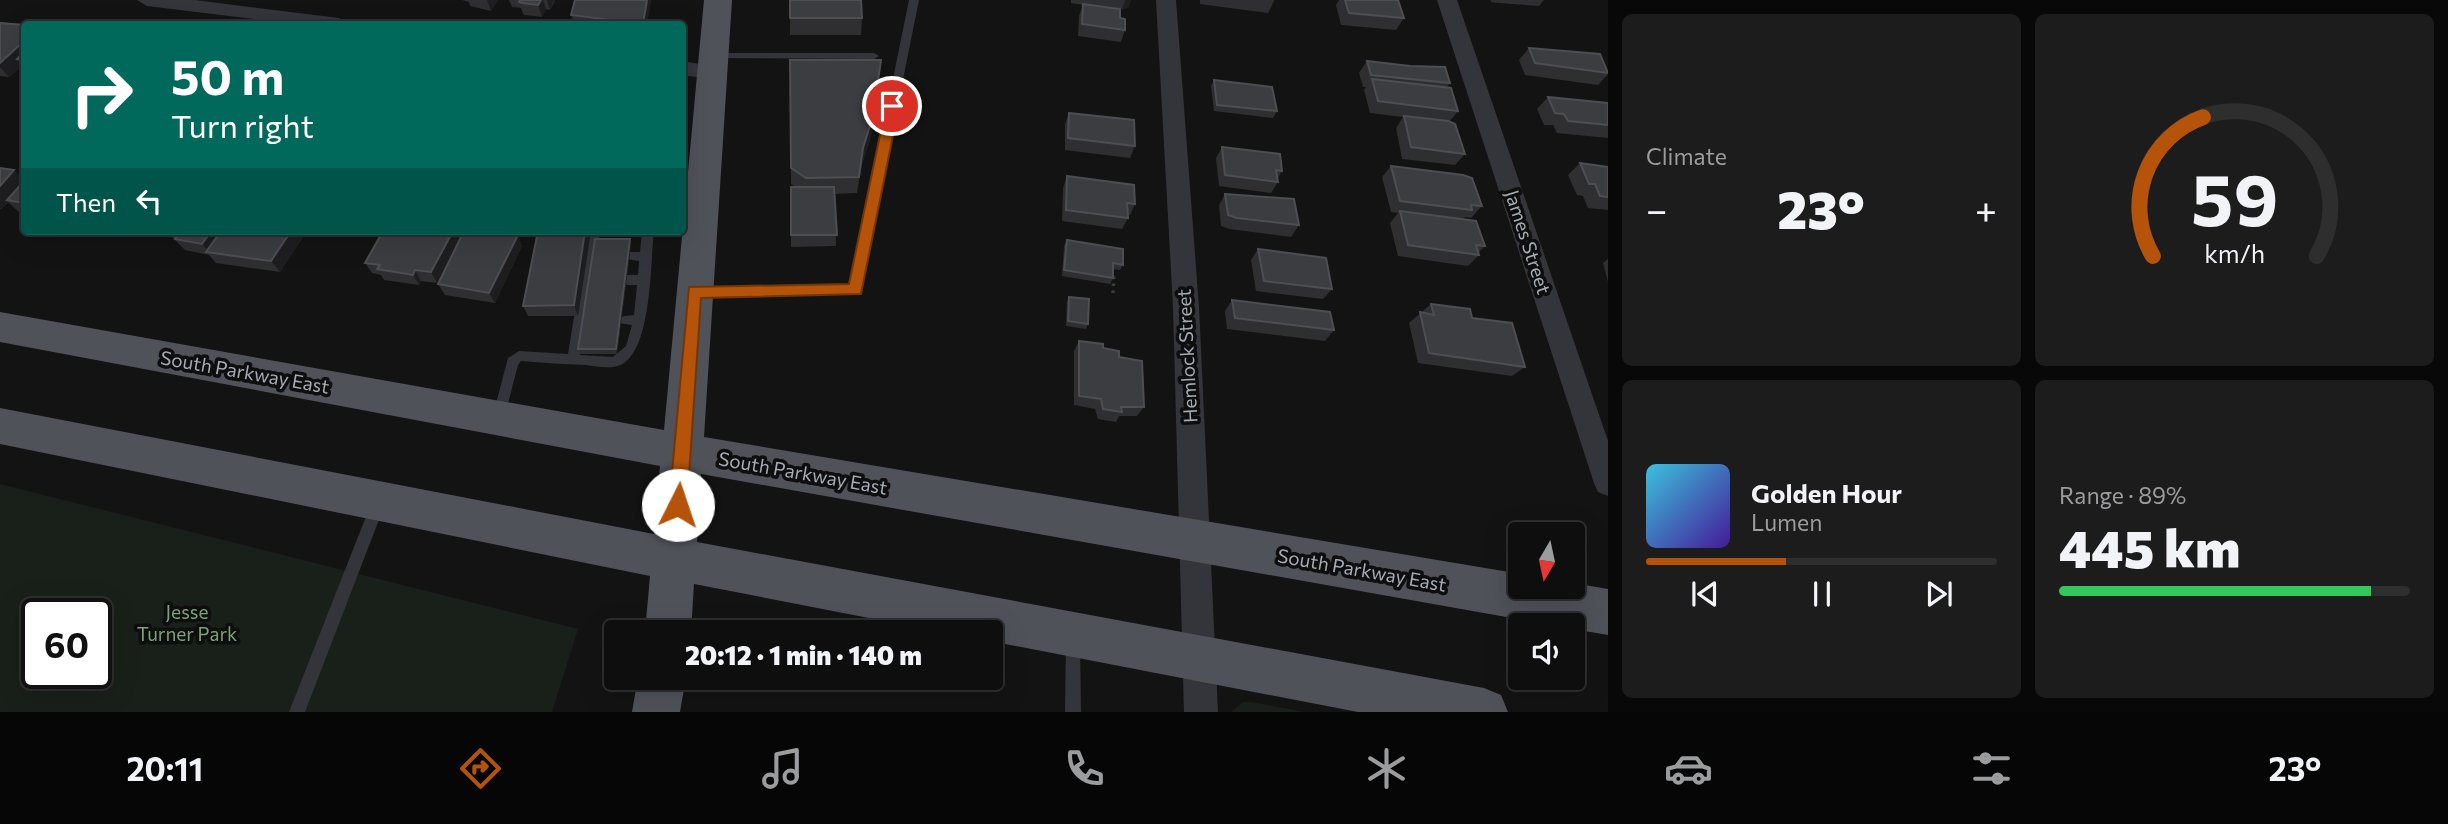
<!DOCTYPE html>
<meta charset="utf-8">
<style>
:root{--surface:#0e0e0f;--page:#1c1c1d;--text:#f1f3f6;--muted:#9b9c9e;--line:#2e2e2f;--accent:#b45309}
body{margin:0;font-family:Commissioner,sans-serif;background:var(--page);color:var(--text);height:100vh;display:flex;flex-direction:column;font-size:26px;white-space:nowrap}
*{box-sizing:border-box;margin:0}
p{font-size:23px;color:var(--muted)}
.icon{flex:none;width:38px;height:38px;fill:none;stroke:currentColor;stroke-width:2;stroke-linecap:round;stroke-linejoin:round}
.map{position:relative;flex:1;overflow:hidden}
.side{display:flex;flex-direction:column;gap:14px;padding:14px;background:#080808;width:840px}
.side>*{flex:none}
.hud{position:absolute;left:21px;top:21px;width:665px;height:214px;border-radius:7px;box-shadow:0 7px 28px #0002,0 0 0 2px var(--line);background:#00695c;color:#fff;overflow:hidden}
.needle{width:46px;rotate:189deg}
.tools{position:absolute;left:1508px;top:522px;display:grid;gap:14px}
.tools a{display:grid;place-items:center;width:77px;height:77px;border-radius:7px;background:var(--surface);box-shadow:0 7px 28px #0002,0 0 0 2px var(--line);font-size:35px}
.speed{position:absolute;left:21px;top:598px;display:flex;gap:14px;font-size:35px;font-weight:700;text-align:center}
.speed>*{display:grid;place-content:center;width:91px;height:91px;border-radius:50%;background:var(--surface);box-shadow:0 7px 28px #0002,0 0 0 2px var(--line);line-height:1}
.speed .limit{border:4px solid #111;border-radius:10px;background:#fff;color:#111}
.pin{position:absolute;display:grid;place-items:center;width:60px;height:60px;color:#fff;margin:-30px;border:4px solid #fff;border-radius:50%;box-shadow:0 2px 7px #0007}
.me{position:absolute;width:77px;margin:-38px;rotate:4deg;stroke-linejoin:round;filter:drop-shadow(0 0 5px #0008)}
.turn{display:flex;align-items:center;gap:24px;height:147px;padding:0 35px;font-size:32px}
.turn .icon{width:91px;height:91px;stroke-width:2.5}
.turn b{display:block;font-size:49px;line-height:60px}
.then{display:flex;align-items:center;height:66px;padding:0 35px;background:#0003;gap:14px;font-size:26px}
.big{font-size:52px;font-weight:800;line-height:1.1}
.side .tile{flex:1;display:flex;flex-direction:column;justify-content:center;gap:10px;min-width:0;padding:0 24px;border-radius:10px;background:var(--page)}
.side .dial{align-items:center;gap:0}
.dial svg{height:182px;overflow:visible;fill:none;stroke:var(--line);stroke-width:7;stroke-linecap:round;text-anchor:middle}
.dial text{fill:var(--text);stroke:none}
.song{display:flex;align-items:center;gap:21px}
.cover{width:84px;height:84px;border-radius:10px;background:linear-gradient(135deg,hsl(190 70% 55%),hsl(260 70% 35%))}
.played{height:7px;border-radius:4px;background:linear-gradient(90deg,var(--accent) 40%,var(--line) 40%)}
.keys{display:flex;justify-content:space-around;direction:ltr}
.heat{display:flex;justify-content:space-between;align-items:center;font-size:38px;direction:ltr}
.charge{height:10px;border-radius:5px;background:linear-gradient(90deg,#34c759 89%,var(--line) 0)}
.side .tiles{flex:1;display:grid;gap:14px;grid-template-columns:repeat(2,1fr)}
.trip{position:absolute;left:604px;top:620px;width:399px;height:70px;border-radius:7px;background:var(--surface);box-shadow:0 7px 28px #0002,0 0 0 2px var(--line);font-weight:800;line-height:70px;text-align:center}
.dock{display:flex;height:112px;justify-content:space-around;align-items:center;background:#060606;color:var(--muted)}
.dock .icon{width:49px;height:49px}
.dock .current{color:var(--accent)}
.dock b{font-size:32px;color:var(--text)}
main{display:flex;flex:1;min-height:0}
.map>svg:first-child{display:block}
.green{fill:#191f19;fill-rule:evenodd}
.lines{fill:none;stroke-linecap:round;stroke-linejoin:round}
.path{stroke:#393c41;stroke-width:3.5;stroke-dasharray:2.5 4.5;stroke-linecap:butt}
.service{fill:#34353a;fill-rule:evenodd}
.minor{fill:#34353a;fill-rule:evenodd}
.primary{fill:#4f5259;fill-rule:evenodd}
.wall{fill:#2f2f32}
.shaded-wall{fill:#1e1e20}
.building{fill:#3b3d40;stroke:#4c4e52;stroke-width:2}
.route{fill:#b45309;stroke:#753606;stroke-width:2}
.labels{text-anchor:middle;stroke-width:7;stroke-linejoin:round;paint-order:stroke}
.street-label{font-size:19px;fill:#a4abb5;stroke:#0e0e0f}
.park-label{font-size:19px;fill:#7ca17a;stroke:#0e0e0f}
</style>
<main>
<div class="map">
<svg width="1608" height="712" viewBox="0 0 1608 712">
<rect width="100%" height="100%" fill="#131314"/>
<g class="green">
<path d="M0,484L578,629L552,712H0ZM37,614H96V674H37Z"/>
<polygon points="1243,702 1252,702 1305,712 1231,712"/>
</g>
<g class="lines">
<polyline class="path" points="1113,293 1114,272"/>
<g class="service">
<polygon points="909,0 919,0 860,293 693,295 691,292 693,289 697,287 851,285"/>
<polygon points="713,53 874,53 879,56 874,59 710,58 708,56"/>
<path d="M588,231H600L580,355L613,357L626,346L632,325L618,323L616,320L618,317L634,315L637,285H627L621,280L627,275H638L639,261L626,259L624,256L630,252H640L642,231H654C650,261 653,364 613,367C604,368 594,366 586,365C564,364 543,363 521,361L518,365L505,415L504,419L499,421L494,419L493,415L508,358L519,351L568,354Z"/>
<polygon points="378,498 383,500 385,504 305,712 289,712 371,504 373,500"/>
<polygon points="1073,635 1078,637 1080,642 1081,712 1065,712 1066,642 1068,637"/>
</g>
<g class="minor">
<polygon points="137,0 195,0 339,18 349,24 294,24 147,6"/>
<polygon points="1156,0 1176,0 1199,307 1218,712 1184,712 1173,307"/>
<polygon points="1437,0 1457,0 1608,441 1608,496 1598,492 1594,483"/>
<polygon points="682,61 718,67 721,72 711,79 682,75"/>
</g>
<g class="primary">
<polygon points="704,0 732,0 704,437 1521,574 1521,586 1573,586 1573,583 1608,589 1608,635 1573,629 1573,625 1551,625 701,474 697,542 1484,688 1501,695 1508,712 1358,712 990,641 990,632 941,632 694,584 691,632 645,632 650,576 0,444 0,408 654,534 660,466 0,342 0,312 664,430"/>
<polygon points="638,677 686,677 680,712 632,712"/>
</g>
</g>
<g class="wall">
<polygon points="462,0 498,0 491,11 470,6 469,2"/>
<polygon points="509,0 554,0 555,1 550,10 546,9 542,17 525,15 523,14 521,8 512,7"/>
<polygon points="575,0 651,0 647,24 574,24 571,15"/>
<polygon points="790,0 862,18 861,35 790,35"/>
<polygon points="1071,0 1131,0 1128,8 1120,9 1120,18 1125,30 1121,42 1078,36 1079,16 1083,5 1071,3"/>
<polygon points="1200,0 1274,0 1274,1 1268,13 1200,4"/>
<polygon points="1339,0 1398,0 1404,18 1396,30 1341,25 1336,5"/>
<polygon points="1490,0 1544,0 1539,6 1499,3 1491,2"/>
<polygon points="0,22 24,25 24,67 23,65 9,77 0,76"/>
<polygon points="1529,48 1608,71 1608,74 1598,85 1525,75 1519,60"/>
<polygon points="790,60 879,76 872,133 862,164 857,193 835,194 836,246 791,247 791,187 795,187 791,184"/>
<polygon points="1367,61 1450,83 1447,87 1458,111 1450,121 1465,154 1455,165 1402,159 1396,128 1403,117 1370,113 1364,90 1366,87 1363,87 1359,73"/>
<polygon points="1214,80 1277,111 1273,118 1214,111 1211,86"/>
<polygon points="1548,97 1608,103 1608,138 1557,133 1553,125 1544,125 1537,109"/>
<polygon points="1069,113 1135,146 1130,158 1065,150 1065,124"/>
<polygon points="1222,147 1282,171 1278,178 1278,182 1271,193 1219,186 1216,158"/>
<polygon points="1580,163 1608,167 1608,210 1588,208 1583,196 1577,195 1568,175"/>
<polygon points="1391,166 1482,206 1471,218 1465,217 1463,219 1485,246 1478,253 1479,255 1468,266 1398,256 1390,223 1398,213 1391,212 1382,177"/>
<polygon points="0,168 14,170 24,180 24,212 19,212 8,202 1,209 0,209"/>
<polygon points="1067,176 1135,204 1130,215 1128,215 1128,218 1122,229 1062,221 1063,188"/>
<polygon points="1225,194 1299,225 1291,237 1230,229 1221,226 1219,205"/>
<polygon points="91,231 158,231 154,237 117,231 113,237 94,234"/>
<polygon points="166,231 307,231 280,272 216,263 209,255 185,250"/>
<polygon points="345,231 381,231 378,236"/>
<polygon points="393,232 500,232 518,235 522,246 495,303 445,295 438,284 463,233 437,283 421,281 419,285 384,280 381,275 372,273 365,263"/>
<polygon points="590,237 578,316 528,316 523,306"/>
<polygon points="630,239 631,245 617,354 580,354 578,349"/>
<polygon points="1067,240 1123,265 1120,270 1113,269 1113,278 1110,284 1062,276 1064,246"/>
<polygon points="1258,249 1332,289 1323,299 1256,291 1251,260"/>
<polygon points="1608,259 1608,282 1603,263"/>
<polygon points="1069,297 1088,324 1086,329 1066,326 1067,302"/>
<polygon points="1232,300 1334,330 1325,341 1227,329 1225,311"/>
<polygon points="1431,304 1472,318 1525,367 1512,376 1418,363 1409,323"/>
<polygon points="1079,341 1119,357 1144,407 1137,416 1119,416 1116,422 1098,419 1095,409 1074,405 1074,351"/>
</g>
<g class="shaded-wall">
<polygon points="487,0 498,0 491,11"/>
<polygon points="541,0 543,0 546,9 542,17 538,5"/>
<polygon points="547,0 554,0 550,10"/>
<polygon points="647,0 651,0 647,24 644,24"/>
<polygon points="1125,0 1131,0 1128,8 1122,10"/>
<polygon points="24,41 24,61 17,59 23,65 9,77 0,67 0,63"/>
<polygon points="881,60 872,133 862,164 857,193 863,148"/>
<polygon points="14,170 24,180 24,184 7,200 8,201 1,209 0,208 0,186"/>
<polygon points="107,231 117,231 113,237"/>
<polygon points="148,231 158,231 154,237"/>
<polygon points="211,231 228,231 209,252 202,244"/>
<polygon points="291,231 307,231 280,272 271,261"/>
<polygon points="453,231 464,231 437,283 431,272"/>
<polygon points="585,231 588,231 590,237 578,316 574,305"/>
<polygon points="518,235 522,246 495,303 489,293"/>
<polygon points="630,239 631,245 617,354 616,349"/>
<polygon points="415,270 421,281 419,285 413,275"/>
</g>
<g class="building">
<polygon points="520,0 541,0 538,5 522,3 519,2"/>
<polygon points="575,0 647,0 643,24 571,15"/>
<polygon points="790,0 861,0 862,18 790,18"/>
<polygon points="1345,0 1398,0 1404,18 1349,13"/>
<polygon points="1083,4 1120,9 1120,18 1125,19 1125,30 1082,24"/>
<polygon points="55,22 77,24 53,24"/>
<polygon points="0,23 24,25 24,41 0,63"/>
<polygon points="1529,48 1600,54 1608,73 1535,63"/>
<polygon points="24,52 24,61 17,59"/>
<polygon points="790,60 881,60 873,116 863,148 859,177 806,178 791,168"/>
<polygon points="1367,61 1410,66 1445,67 1450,83 1371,75"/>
<polygon points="1372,79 1451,88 1458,111 1378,101"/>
<polygon points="1214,80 1272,87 1277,111 1217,105"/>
<polygon points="1548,97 1608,103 1608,125 1568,121 1564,114 1555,113"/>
<polygon points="1069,113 1134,120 1135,146 1068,138"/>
<polygon points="1404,116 1448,121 1455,124 1465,154 1411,147"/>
<polygon points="1222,147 1280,154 1282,171 1276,170 1278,182 1225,175"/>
<polygon points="1580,163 1608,167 1608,197 1600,196 1595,184 1589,184"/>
<polygon points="1391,166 1463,175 1472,178 1482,206 1471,205 1472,210 1400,201"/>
<polygon points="0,168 14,170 0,186"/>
<polygon points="1067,176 1134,185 1135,204 1127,203 1128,218 1066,210"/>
<polygon points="24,181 24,203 7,200"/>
<polygon points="791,187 834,187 837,235 791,235"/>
<polygon points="1225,194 1294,199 1299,225 1237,218 1228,215"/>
<polygon points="1400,211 1476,221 1485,246 1476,245 1479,255 1408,245"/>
<polygon points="179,231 211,231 202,244 175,239"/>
<polygon points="221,231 291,231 271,261 206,252"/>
<polygon points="383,231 393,232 453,231 431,272 415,270 413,275 377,269 380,265 365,263"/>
<polygon points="464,231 494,231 518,235 489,293 438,284"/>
<polygon points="538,231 585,231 574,305 523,306"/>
<polygon points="595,239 630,239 616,349 578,349"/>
<polygon points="1067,240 1123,249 1123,265 1113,263 1113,278 1064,270"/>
<polygon points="1258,249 1326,258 1332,289 1264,281"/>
<polygon points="1069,297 1089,299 1088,324 1068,321"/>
<polygon points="1232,300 1330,312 1334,330 1235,318"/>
<polygon points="1431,304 1470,309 1472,318 1512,323 1525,367 1429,353 1420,312 1434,315"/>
<polygon points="1079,341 1103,344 1103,348 1119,351 1119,357 1142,361 1144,407 1121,407 1122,412 1103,409 1101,399 1079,396"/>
</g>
<polygon class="route" points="892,101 899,106 861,294 701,298 687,505 684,511 678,513 672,511 669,505 689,287 849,284 886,106"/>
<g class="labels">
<g class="street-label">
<text transform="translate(1528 242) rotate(72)" y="7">James Street</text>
<text transform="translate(1187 356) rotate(-93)" y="7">Hemlock Street</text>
<text transform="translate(245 372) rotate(10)" y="7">South Parkway East</text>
<text transform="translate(803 473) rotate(10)" y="7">South Parkway East</text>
<text transform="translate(1362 570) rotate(10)" y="7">South Parkway East</text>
</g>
<g class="park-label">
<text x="187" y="619">Jesse<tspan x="187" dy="22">Turner Park</tspan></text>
</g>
</g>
</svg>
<div class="tools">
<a><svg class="needle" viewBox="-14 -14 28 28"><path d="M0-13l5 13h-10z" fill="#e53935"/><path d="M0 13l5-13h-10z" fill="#9b9c9e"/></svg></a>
<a><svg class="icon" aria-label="sound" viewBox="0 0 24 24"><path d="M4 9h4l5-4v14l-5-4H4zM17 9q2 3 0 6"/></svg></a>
</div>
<div class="speed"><div class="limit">60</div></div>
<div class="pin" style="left:892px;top:106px;background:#d93025"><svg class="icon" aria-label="arrive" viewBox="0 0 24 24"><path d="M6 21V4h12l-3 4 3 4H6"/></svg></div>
<svg class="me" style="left:678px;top:505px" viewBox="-20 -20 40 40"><circle r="19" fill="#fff"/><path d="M0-13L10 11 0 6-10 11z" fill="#b45309"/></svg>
<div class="trip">20:12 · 1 min · 140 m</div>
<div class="hud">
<div class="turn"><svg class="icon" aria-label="right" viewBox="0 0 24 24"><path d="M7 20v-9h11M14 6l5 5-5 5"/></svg><div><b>50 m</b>Turn right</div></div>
<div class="then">Then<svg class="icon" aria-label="left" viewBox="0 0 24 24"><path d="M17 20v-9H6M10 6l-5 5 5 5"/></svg></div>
</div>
</div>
<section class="side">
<div class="tiles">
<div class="tile"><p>Climate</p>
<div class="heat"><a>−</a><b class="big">23°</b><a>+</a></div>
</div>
<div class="tile dial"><svg viewBox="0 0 100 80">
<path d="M14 69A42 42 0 1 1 86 69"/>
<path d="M14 69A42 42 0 0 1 36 8" stroke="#b45309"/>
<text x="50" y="56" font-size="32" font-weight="700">59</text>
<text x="50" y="72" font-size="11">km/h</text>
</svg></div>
<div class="tile">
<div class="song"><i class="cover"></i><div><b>Golden Hour</b><p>Lumen</p></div></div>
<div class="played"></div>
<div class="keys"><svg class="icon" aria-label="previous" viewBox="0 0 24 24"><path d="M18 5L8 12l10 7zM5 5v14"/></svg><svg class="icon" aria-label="pause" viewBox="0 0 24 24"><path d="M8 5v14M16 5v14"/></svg><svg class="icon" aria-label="next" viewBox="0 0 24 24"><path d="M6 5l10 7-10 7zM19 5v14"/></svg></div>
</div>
<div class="tile"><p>Range · 89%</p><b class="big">445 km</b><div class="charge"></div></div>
</div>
</section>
</main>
<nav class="dock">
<b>20:11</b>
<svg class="icon current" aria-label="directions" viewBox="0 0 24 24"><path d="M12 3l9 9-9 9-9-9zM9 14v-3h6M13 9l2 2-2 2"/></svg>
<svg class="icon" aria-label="music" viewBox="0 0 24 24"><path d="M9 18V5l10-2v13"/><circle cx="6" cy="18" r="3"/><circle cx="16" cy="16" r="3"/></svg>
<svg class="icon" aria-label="phone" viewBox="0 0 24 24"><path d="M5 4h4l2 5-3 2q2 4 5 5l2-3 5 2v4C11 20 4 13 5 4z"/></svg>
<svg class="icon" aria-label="climate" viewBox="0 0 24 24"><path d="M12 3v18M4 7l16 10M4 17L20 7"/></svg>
<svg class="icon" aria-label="car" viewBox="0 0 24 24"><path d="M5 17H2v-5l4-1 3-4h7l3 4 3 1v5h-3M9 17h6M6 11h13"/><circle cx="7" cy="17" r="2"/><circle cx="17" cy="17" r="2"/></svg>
<svg class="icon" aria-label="filters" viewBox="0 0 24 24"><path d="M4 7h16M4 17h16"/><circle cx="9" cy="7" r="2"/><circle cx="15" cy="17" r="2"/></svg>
<b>23°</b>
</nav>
